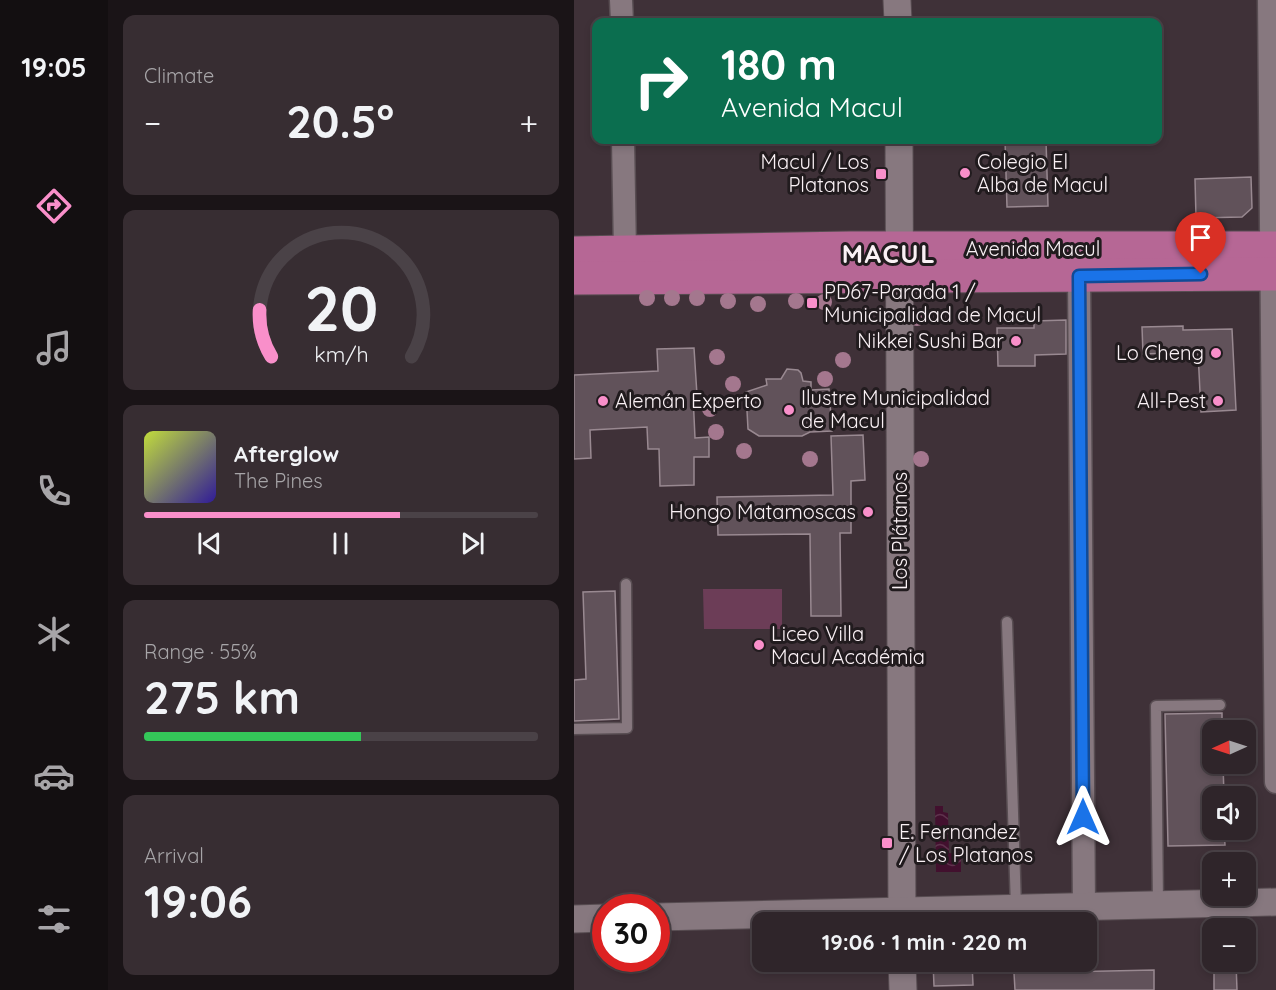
<!DOCTYPE html>
<meta charset="utf-8">
<style>
:root{--surface:#2f252a;--page:#372d32;--text:#f1f3f6;--muted:#a7a5a8;--line:#4a4247;--accent:#f98fca}
body{margin:0;font-family:Quicksand,sans-serif;background:var(--page);color:var(--text);height:100vh;display:flex;flex-direction:column;font-size:22px;white-space:nowrap}
*{box-sizing:border-box;margin:0}
p{font-size:20px;color:var(--muted)}
.icon{flex:none;width:33px;height:33px;fill:none;stroke:currentColor;stroke-width:2;stroke-linecap:round;stroke-linejoin:round}
.map{position:relative;flex:1;overflow:hidden}
.panel{display:flex;flex-direction:column;gap:15px;padding:15px;background:#1a1417;width:466px}
.panel>*{flex:none}
.hud{position:absolute;left:18px;top:18px;width:570px;height:126px;border-radius:12px;box-shadow:0 3px 9px #0003,0 0 0 2px var(--line);background:#0b6e4f;color:#fff;overflow:hidden}
.needle{width:39px;rotate:267deg}
.fabs{position:absolute;left:628px;top:720px;display:grid;gap:12px}
.fabs a{display:grid;place-items:center;width:54px;height:54px;border-radius:12px;background:var(--surface);box-shadow:0 3px 9px #0003,0 0 0 2px var(--line);font-size:30px}
.speed{position:absolute;left:18px;top:894px;display:flex;gap:12px;font-size:30px;font-weight:700;text-align:center}
.speed>*{display:grid;place-content:center;width:78px;height:78px;border-radius:50%;background:var(--surface);box-shadow:0 3px 9px #0003,0 0 0 2px var(--line);line-height:1}
.speed .limit{border:9px solid #d22;background:#fff;color:#111}
.pin{position:absolute;display:grid;place-items:center;width:51px;height:51px;color:#fff;margin:-62px -26px;border-radius:50% 50% 50% 0;rotate:-45deg;box-shadow:0 0 6px #0007}
.pin .icon{rotate:45deg}
.me{position:absolute;width:66px;margin:-33px;rotate:0deg;stroke-linejoin:round;filter:drop-shadow(0 0 4px #0008)}
.turn{display:flex;align-items:center;gap:21px;height:126px;padding:0 30px;font-size:27px}
.turn .icon{width:78px;height:78px;stroke-width:2.5}
.turn b{display:block;font-size:42px;line-height:51px}
.big{font-size:45px;font-weight:800;line-height:1.1}
.panel .card{flex:1;display:flex;flex-direction:column;justify-content:center;gap:9px;min-width:0;padding:0 21px;border-radius:12px;background:var(--page)}
.panel .dial{align-items:center;gap:0}
.dial svg{height:156px;overflow:visible;fill:none;stroke:var(--line);stroke-width:7;stroke-linecap:round;text-anchor:middle}
.dial text{fill:var(--text);stroke:none}
.song{display:flex;align-items:center;gap:18px}
.cover{width:72px;height:72px;border-radius:9px;background:linear-gradient(135deg,hsl(70 70% 55%),hsl(250 70% 35%))}
.played{height:6px;border-radius:3px;background:linear-gradient(90deg,var(--accent) 65%,var(--line) 65%)}
.keys{display:flex;justify-content:space-around;direction:ltr}
.heat{display:flex;justify-content:space-between;align-items:center;font-size:33px;direction:ltr}
.charge{height:9px;border-radius:4px;background:linear-gradient(90deg,#34c759 55%,var(--line) 0)}
.trip{position:absolute;left:178px;top:912px;width:345px;height:60px;border-radius:12px;background:var(--surface);box-shadow:0 3px 9px #0003,0 0 0 2px var(--line);font-weight:800;line-height:60px;text-align:center}
main{display:flex;flex:1;min-height:0}
.dock{display:flex;flex-direction:column;width:108px;justify-content:space-around;align-items:center;background:#130f11;color:var(--muted)}
.dock .icon{width:42px;height:42px}
.dock .selected{color:var(--accent)}
.dock b{font-size:27px;color:var(--text)}
.map>svg:first-child{display:block}
.park{fill:#6c3d57}
.water{fill:url(#water-waves)}
.building{fill:#61525a;stroke:#998991;stroke-width:1.5}
.lines{fill:none;stroke-linecap:round;stroke-linejoin:round}
.service-casing{stroke:#584d52;stroke-width:13}
.minor-casing{stroke:#584d52;stroke-width:25}
.tertiary-casing{stroke:#584d52;stroke-width:29}
.primary-casing{stroke:#584d52;stroke-width:35}
.service{stroke:#87787f;stroke-width:10}
.minor{stroke:#87787f;stroke-width:22}
.tertiary{stroke:#87787f;stroke-width:27}
.primary{stroke:#b66795;stroke-width:33}
.tree{fill:#a4778e}
.route-casing{stroke:#114b97;stroke-width:15}
.route{stroke:#1a73e8;stroke-width:10}
.poi-dot{fill:#f98fca;stroke:#211b1e;stroke-width:2}
.labels{text-anchor:middle;stroke-width:6;stroke-linejoin:round;paint-order:stroke}
.poi-label{font-size:20px;fill:#faf1f5;stroke:#211b1e;text-anchor:start}
.street-label{font-size:20px;fill:#faf1f5;stroke:#211b1e}
.district-label{font-size:26px;font-weight:bold;letter-spacing:1.5px;fill:#faf1f5;stroke:#211b1e}
</style>
<main>
<nav class="dock">
<b>19:05</b>
<svg class="icon selected" aria-label="directions" viewBox="0 0 24 24"><path d="M12 3l9 9-9 9-9-9zM9 14v-3h6M13 9l2 2-2 2"/></svg>
<svg class="icon" aria-label="music" viewBox="0 0 24 24"><path d="M9 18V5l10-2v13"/><circle cx="6" cy="18" r="3"/><circle cx="16" cy="16" r="3"/></svg>
<svg class="icon" aria-label="phone" viewBox="0 0 24 24"><path d="M5 4h4l2 5-3 2q2 4 5 5l2-3 5 2v4C11 20 4 13 5 4z"/></svg>
<svg class="icon" aria-label="climate" viewBox="0 0 24 24"><path d="M12 3v18M4 7l16 10M4 17L20 7"/></svg>
<svg class="icon" aria-label="car" viewBox="0 0 24 24"><path d="M5 17H2v-5l4-1 3-4h7l3 4 3 1v5h-3M9 17h6M6 11h13"/><circle cx="7" cy="17" r="2"/><circle cx="17" cy="17" r="2"/></svg>
<svg class="icon" aria-label="filters" viewBox="0 0 24 24"><path d="M4 7h16M4 17h16"/><circle cx="9" cy="7" r="2"/><circle cx="15" cy="17" r="2"/></svg>
</nav>
<section class="panel">
<div class="card"><p>Climate</p>
<div class="heat"><a>−</a><b class="big">20.5°</b><a>+</a></div>
</div>
<div class="card dial"><svg viewBox="0 0 100 80">
<path d="M14 69A42 42 0 1 1 86 69"/>
<path d="M14 69A42 42 0 0 1 8 45" stroke="#f98fca"/>
<text x="50" y="56" font-size="32" font-weight="700">20</text>
<text x="50" y="72" font-size="11">km/h</text>
</svg></div>
<div class="card">
<div class="song"><i class="cover"></i><div><b>Afterglow</b><p>The Pines</p></div></div>
<div class="played"></div>
<div class="keys"><svg class="icon" aria-label="previous" viewBox="0 0 24 24"><path d="M18 5L8 12l10 7zM5 5v14"/></svg><svg class="icon" aria-label="pause" viewBox="0 0 24 24"><path d="M8 5v14M16 5v14"/></svg><svg class="icon" aria-label="next" viewBox="0 0 24 24"><path d="M6 5l10 7-10 7zM19 5v14"/></svg></div>
</div>
<div class="card"><p>Range · 55%</p><b class="big">275 km</b><div class="charge"></div></div>
<div class="card"><p>Arrival</p><b class="big">19:06</b></div>
</section>
<div class="map">
<svg width="702" height="990" viewBox="0 0 702 990">
<defs>
<pattern id="water-waves" width="16" height="10" patternUnits="userSpaceOnUse" patternTransform="scale(1.5)"><rect width="16" height="10" fill="#42102e"/><path d="M0 5q4-4 8 0t8 0" fill="none" stroke="#5e334d"/></pattern>
</defs>
<rect width="100%" height="100%" fill="#3f3138"/>
<polygon class="park" points="129,589 208,589 208,629 130,629"/>
<polygon class="water" points="361,806 369,806 369,812 374,813 375,853 387,854 387,872 362,872"/>
<g class="building">
<polygon points="431,140 472,140 474,206 433,207"/>
<polygon points="677,177 678,208 668,217 622,218 621,179"/>
<polygon points="492,320 492,354 461,355 461,366 424,366 423,328 460,328 460,321"/>
<polygon points="609,326 609,330 658,329 662,410 627,412 624,352 569,354 568,327"/>
<polygon points="120,348 123,395 119,395 121,438 135,437 135,457 120,457 120,485 86,486 85,449 74,449 73,427 16,430 17,458 0,459 0,375 84,371 83,349"/>
<polygon points="213,369 224,370 227,373 229,381 237,382 237,390 255,389 258,431 236,432 228,436 185,436 174,429 172,392 193,385 192,379 207,379"/>
<polygon points="289,435 291,480 277,481 277,533 266,533 267,616 237,616 236,534 144,535 143,497 259,495 257,436"/>
<polygon points="41,591 45,719 0,721 0,680 12,679 9,592"/>
<polygon points="648,713 648,730 639,730 639,764 649,764 650,796 639,796 639,830 650,830 651,845 594,846 591,714"/>
<polygon points="359,962 398,962 399,985 360,986"/>
<polygon points="640,962 662,962 663,990 640,990"/>
<polygon points="580,970 580,990 441,990 440,973"/>
</g>
<g class="lines">
<defs>
<g id="service">
<polyline points="433,622 442,908"/>
<polyline points="0,729 53,728 52,584"/>
<polyline points="584,905 582,706 646,705"/>
</g>
<g id="minor">
<polyline points="47,0 48,22"/>
<polyline points="695,0 702,782"/>
<polyline points="49,140 51,252"/>
<polyline points="505,276 510,907"/>
</g>
<g id="tertiary">
<polyline points="323,0 324,22"/>
<polyline points="325,140 328,922"/>
<polyline points="82,917 702,902"/>
<polyline points="0,919 32,918"/>
<polyline points="328,962 329,990"/>
</g>
<g id="primary">
<polyline points="0,253 277,248 702,248"/>
<polyline points="0,278 702,274"/>
</g>
</defs>
<use href="#service" class="service-casing"/>
<use href="#minor" class="minor-casing"/>
<use href="#tertiary" class="tertiary-casing"/>
<use href="#primary" class="primary-casing"/>
<use href="#service" class="service"/>
<use href="#minor" class="minor"/>
<use href="#tertiary" class="tertiary"/>
<use href="#primary" class="primary"/>
</g>
<g class="tree">
<circle cx="73" cy="298" r="8"/>
<circle cx="98" cy="298" r="8"/>
<circle cx="123" cy="298" r="8"/>
<circle cx="154" cy="301" r="8"/>
<circle cx="222" cy="301" r="8"/>
<circle cx="250" cy="302" r="8"/>
<circle cx="184" cy="304" r="8"/>
<circle cx="343" cy="318" r="8"/>
<circle cx="143" cy="357" r="8"/>
<circle cx="269" cy="360" r="8"/>
<circle cx="251" cy="379" r="8"/>
<circle cx="159" cy="384" r="8"/>
<circle cx="136" cy="409" r="8"/>
<circle cx="142" cy="432" r="8"/>
<circle cx="170" cy="451" r="8"/>
<circle cx="236" cy="459" r="8"/>
<circle cx="347" cy="459" r="8"/>
</g>
<g class="lines">
<defs>
<polyline id="route" points="509,817 505,276 627,274"/>
</defs>
<use href="#route" class="route-casing"/>
<use href="#route" class="route"/>
</g>
<g class="poi-dot">
<circle cx="391" cy="173" r="6"/>
<rect x="301" y="168" width="12" height="12" rx="3"/>
<rect x="232" y="297" width="12" height="12" rx="3"/>
<circle cx="442" cy="341" r="6"/>
<circle cx="642" cy="353" r="6"/>
<circle cx="29" cy="401" r="6"/>
<circle cx="644" cy="401" r="6"/>
<circle cx="215" cy="410" r="6"/>
<circle cx="294" cy="512" r="6"/>
<circle cx="185" cy="645" r="6"/>
<rect x="307" y="837" width="12" height="12" rx="3"/>
</g>
<g class="labels">
<g class="poi-label">
<text x="295" y="169" text-anchor="end">Macul / Los<tspan x="295" dy="23">Platanos</tspan></text>
<text x="403" y="169">Colegio El<tspan x="403" dy="23">Alba de Macul</tspan></text>
<text x="250" y="299">PD67-Parada 1 /<tspan x="250" dy="23">Municipalidad de Macul</tspan></text>
<text x="430" y="348" text-anchor="end">Nikkei Sushi Bar</text>
<text x="630" y="360" text-anchor="end">Lo Cheng</text>
<text x="227" y="405">Ilustre Municipalidad<tspan x="227" dy="23">de Macul</tspan></text>
<text x="41" y="408">Alemán Experto</text>
<text x="632" y="408" text-anchor="end">All-Pest</text>
<text x="282" y="519" text-anchor="end">Hongo Matamoscas</text>
<text x="197" y="641">Liceo Villa<tspan x="197" dy="23">Macul Académia</tspan></text>
<text x="325" y="839">E. Fernandez<tspan x="325" dy="23">/ Los Platanos</tspan></text>
</g>
<g class="street-label">
<text x="459" y="256">Avenida Macul</text>
<text transform="translate(326 531) rotate(-90)" y="7">Los Plátanos</text>
</g>
<g class="district-label">
<text x="315" y="263">MACUL</text>
</g>
</g>
</svg>
<div class="fabs">
<a><svg class="needle" viewBox="-14 -14 28 28"><path d="M0-13l5 13h-10z" fill="#e53935"/><path d="M0 13l5-13h-10z" fill="#a7a5a8"/></svg></a>
<a><svg class="icon" aria-label="sound" viewBox="0 0 24 24"><path d="M4 9h4l5-4v14l-5-4H4zM17 9q2 3 0 6"/></svg></a>
<a>+</a>
<a>−</a>
</div>
<div class="speed"><div class="limit">30</div></div>
<div class="pin" style="left:627px;top:274px;background:#d93025"><svg class="icon" aria-label="arrive" viewBox="0 0 24 24"><path d="M6 21V4h12l-3 4 3 4H6"/></svg></div>
<svg class="me" style="left:509px;top:817px" viewBox="-20 -20 40 40"><path d="M0-17L14 15 0 8-14 15z" fill="#1a73e8" stroke="#fff" stroke-width="4"/></svg>
<div class="trip">19:06 · 1 min · 220 m</div>
<div class="hud">
<div class="turn"><svg class="icon" aria-label="right" viewBox="0 0 24 24"><path d="M7 20v-9h11M14 6l5 5-5 5"/></svg><div><b>180 m</b>Avenida Macul</div></div>
</div>
</div>
</main>
